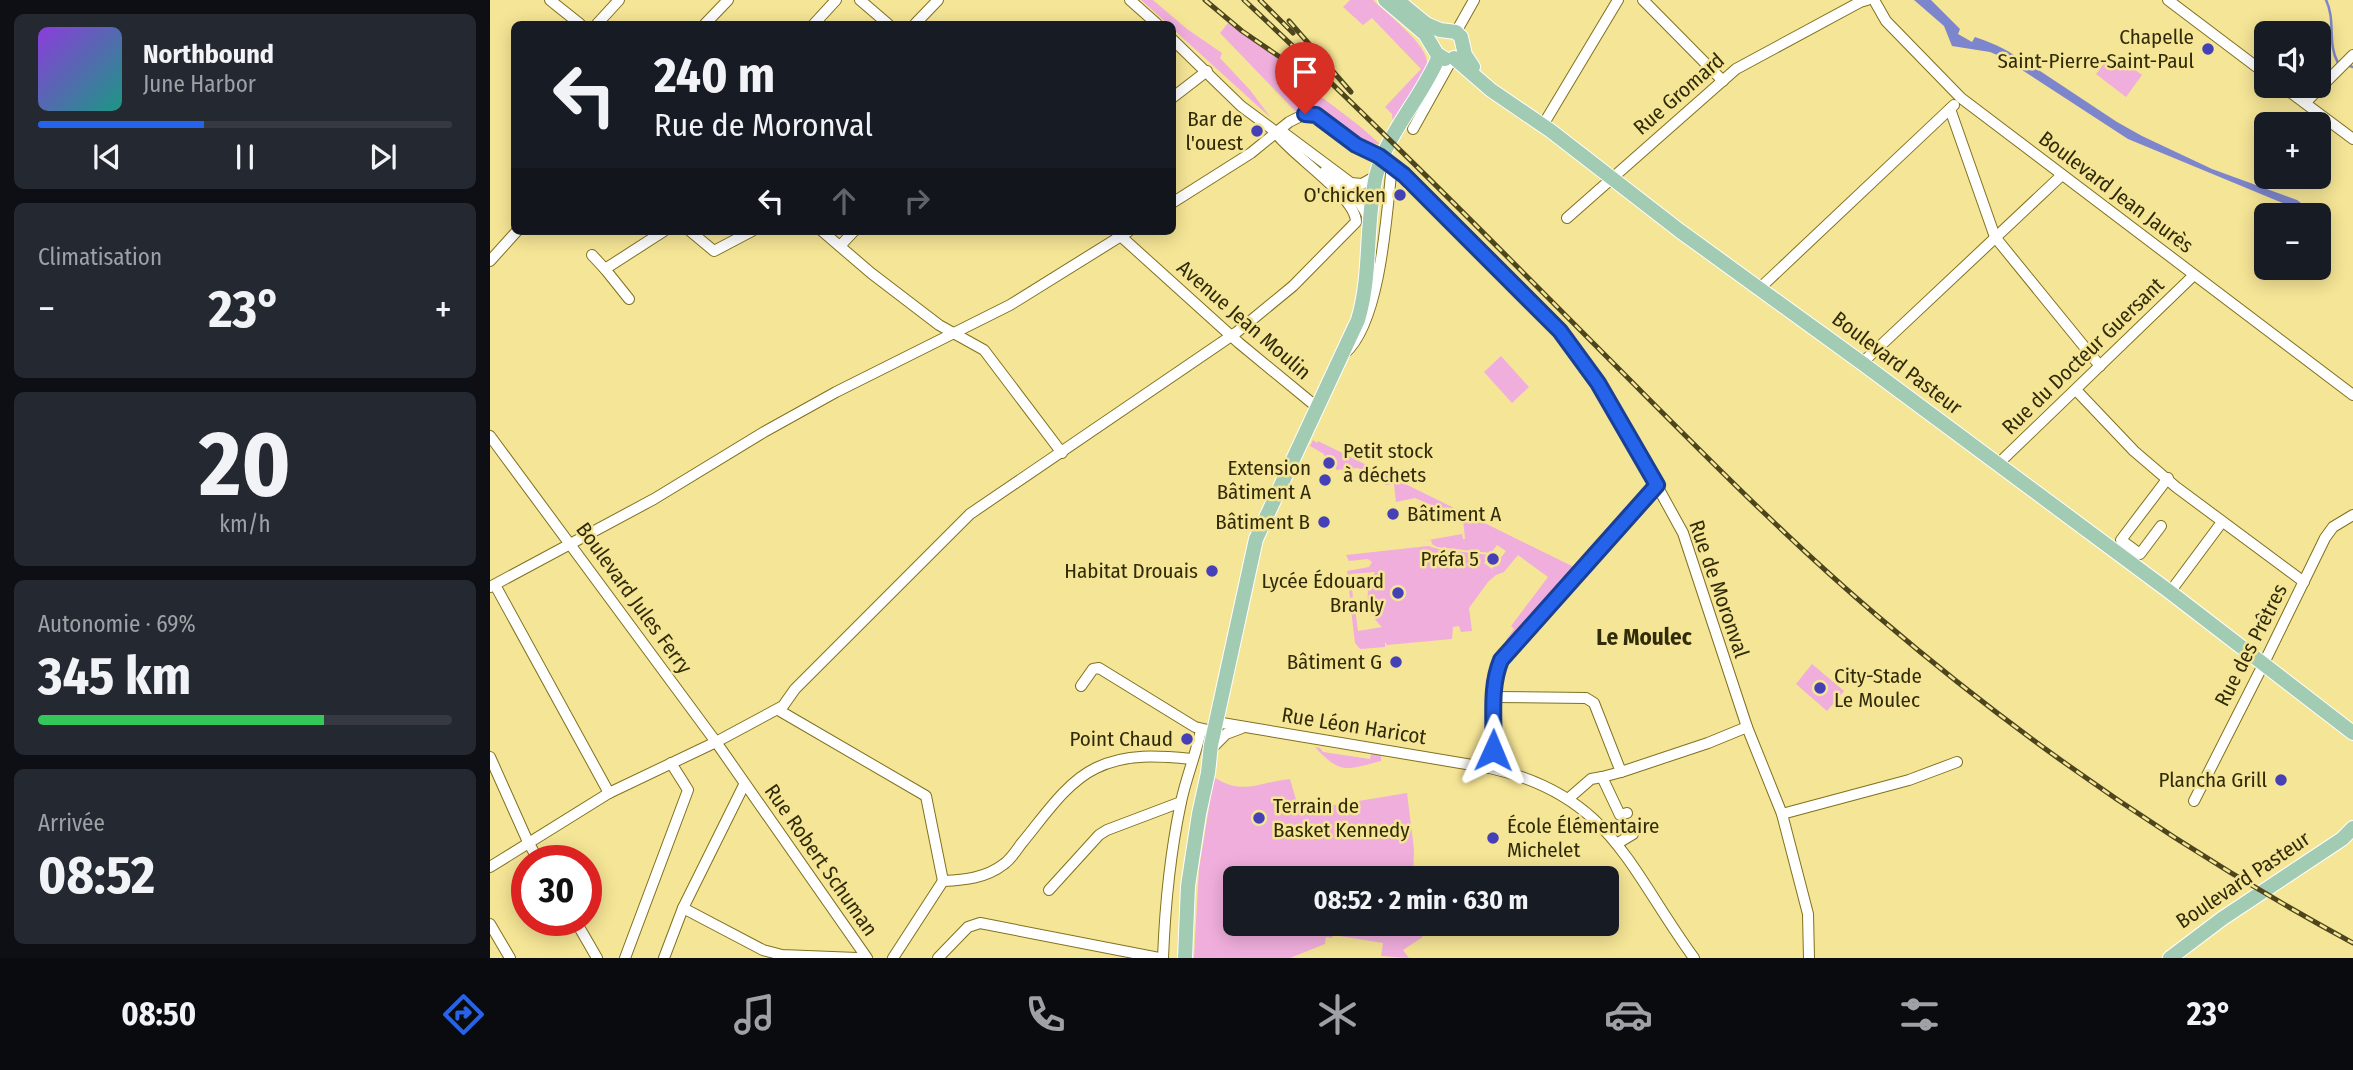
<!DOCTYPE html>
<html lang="fr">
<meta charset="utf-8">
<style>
:root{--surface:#171b24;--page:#242831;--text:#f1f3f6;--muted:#9ea1a6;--line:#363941;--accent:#2563eb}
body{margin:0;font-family:"Fira Sans Condensed",sans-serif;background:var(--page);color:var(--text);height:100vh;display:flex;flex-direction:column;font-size:26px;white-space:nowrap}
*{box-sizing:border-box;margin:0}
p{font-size:23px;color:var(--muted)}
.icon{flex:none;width:38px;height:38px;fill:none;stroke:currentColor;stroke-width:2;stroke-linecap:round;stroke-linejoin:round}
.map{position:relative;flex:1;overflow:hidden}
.drawer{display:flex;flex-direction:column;gap:14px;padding:14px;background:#0d0f14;width:490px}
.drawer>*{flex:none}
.guide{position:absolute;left:21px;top:21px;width:665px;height:214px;border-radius:10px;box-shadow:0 4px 18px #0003;background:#171b24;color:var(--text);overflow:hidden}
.controls{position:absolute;left:1764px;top:21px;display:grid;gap:14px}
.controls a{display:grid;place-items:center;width:77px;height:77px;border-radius:10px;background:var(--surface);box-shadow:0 4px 18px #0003;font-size:35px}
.speed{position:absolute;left:21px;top:845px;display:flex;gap:14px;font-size:35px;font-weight:700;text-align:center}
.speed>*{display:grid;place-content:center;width:91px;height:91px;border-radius:50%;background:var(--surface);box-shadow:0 4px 18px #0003;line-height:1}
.speed .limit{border:10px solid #d22;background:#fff;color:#111}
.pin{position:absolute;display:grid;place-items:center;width:60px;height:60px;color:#fff;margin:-72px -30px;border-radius:50% 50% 50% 0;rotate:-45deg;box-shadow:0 0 7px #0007}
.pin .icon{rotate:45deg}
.me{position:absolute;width:77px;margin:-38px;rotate:1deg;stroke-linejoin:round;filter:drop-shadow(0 0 5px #0008)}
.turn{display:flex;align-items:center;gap:24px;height:147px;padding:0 28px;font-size:32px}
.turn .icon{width:91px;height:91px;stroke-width:2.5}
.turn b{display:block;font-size:49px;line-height:60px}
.lanes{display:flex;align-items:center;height:66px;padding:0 28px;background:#0003;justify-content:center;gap:35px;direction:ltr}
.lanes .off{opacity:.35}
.big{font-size:52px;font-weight:700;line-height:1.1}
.drawer .tile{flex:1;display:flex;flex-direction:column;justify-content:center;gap:10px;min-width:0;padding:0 24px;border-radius:10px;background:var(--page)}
.drawer .dial{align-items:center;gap:0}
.dial b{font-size:91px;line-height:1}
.song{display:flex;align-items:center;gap:21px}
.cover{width:84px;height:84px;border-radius:10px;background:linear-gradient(135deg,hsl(270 70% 55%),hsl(170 70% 35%))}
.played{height:7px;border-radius:4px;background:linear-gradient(90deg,var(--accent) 40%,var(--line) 40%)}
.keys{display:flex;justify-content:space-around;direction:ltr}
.heat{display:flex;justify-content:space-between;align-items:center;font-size:38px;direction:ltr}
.charge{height:10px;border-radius:5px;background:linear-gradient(90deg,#34c759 69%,var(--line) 0)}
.trip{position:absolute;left:733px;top:866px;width:396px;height:70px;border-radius:10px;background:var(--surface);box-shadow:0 4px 18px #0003;font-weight:700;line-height:70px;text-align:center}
.menu{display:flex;height:112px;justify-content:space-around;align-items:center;background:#090b0e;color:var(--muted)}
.menu .icon{width:49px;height:49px}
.menu .current{color:var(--accent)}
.menu b{font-size:32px;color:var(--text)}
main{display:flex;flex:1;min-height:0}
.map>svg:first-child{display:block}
.green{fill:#f0aedc}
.water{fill:#7d85cc}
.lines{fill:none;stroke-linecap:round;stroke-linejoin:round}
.stream{stroke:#7d85cc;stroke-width:2.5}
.minor-casing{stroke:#81711f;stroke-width:12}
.major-casing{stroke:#fff;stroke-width:16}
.minor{stroke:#fff;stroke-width:10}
.major{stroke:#a1cbb3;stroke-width:14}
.rail-casing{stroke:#4c451d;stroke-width:5}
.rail{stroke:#f5e596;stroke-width:2.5;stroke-dasharray:8;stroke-linecap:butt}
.minor-bridge-casing{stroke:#81711f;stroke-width:12;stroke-linecap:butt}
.minor-bridge{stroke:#fff;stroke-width:10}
.route-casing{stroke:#184099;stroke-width:18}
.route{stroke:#2563eb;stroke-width:12}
.poi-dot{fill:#4540b6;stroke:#f5e596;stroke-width:2.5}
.labels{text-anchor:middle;stroke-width:5;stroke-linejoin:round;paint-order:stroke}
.poi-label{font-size:21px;fill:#312b09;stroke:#f5e596;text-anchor:end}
.street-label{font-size:21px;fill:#312b09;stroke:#f5e596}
.neighbourhood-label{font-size:23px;font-weight:bold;fill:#312b09;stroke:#f5e596}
</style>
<main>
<section class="drawer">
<div class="tile">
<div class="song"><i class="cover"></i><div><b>Northbound</b><p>June Harbor</p></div></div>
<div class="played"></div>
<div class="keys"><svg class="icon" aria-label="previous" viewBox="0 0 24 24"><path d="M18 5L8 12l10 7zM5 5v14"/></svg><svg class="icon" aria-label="pause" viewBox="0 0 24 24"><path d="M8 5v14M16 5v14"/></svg><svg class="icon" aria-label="next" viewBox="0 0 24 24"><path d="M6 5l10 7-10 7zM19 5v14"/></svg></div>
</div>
<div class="tile"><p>Climatisation</p>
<div class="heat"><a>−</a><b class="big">23°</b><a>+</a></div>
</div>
<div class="tile dial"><b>20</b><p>km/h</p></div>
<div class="tile"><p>Autonomie · 69%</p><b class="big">345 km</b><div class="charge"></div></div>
<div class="tile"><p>Arrivée</p><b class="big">08:52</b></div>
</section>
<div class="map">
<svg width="1863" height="958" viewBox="0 0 1863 958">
<rect width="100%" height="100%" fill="#f5e596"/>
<g class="green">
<polygon points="651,0 663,0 697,29 732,53 730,58 760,90 781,118 683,29 682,24 678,24"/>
<path d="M860,0H883C896,13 938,45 937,63C936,75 911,110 903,122L902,114L895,107L931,69L882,18L873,25L853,7Z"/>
<path d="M738,23L803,69L801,72C830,98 863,118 891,145L871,141L822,107L805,111L730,33Z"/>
<polygon points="1622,53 1652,75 1636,97 1606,74"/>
<polygon points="1011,356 1039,387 1022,403 994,372"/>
<path d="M823,440L827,443L828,441L1086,568L1019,642L1016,640L1024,629L1021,626L1058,577L1028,555L1014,572L1006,575L998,582L979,608L982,631L971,632L969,626L963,627L962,639L897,645L895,642V647L870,649L865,643L861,609H865L868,631L892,627C876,612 873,591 885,572L860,574L863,597L860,598L857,571L879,567L882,562L878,559L859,561L856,555L938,546L948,549L999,555L994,563L1002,569L1016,551L1007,545L1001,553L947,547L942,544L941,540L933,541L972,534L973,539H975L973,519L925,498L906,502L904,484L895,485L894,481L868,468L846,470L844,456H834V454L820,446Z"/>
<polygon points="1322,664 1354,691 1337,711 1306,684"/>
<path d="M825,747L830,748L833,752L880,759L881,754L891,755V761C856,770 851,775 825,747Z"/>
<path d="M724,777C752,796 769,782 800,779L807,803L814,810L917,793L924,849L923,878H746V924H921L933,937L913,950L919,958L891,956L893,943L843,935L842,938L836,937L835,944L800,958H704L709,869Z"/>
</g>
<path class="water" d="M1424,0H1441L1470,29L1468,34L1482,42L1485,37C1500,42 1514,48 1527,57C1538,63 1540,67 1550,71L1627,122L1652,136L1722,169L1807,200L1827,215H1815L1802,207L1638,139L1512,57L1500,52L1462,46L1454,26Z"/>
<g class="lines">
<g class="stream">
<path d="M1836,0C1846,20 1837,44 1848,63"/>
<polyline points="1860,66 1863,67"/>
</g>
<defs>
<g id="minor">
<polyline points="60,0 90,24"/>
<polyline points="370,0 398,24"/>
<polyline points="640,0 667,24"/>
<polyline points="1153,0 1233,81"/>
<polyline points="1384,0 1396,21 1471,98 1863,395"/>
<polyline points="1678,0 1776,74"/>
<polyline points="107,24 129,0"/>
<polyline points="215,24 238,0"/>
<polyline points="324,24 346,0"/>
<polyline points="425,24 448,0"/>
<polyline points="966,32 984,0"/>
<polyline points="682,39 751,106 790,135"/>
<polyline points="1792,86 1863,139"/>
<polyline points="682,98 717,71"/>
<polyline points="1815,103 1863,55"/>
<polyline points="1460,109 1505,237 1610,366"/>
<polyline points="1053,125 1128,0"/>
<polyline points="923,129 962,59"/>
<polyline points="790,130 861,183 872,184 886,176"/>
<polyline points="902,164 953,212 1070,331 1108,383 1128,415 1193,533 1257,727 1292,814 1318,914 1319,958"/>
<path d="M835,171C852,186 872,198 879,221"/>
<polyline points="682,203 761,153 799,122 815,114 826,115 866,145 885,154"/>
<polyline points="1077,218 1246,69 1370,2 1377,0"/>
<polyline points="200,231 224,251 262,231"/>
<polyline points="332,231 381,273 449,325 494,350 572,453"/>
<polyline points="625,231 749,343 828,408"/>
<polyline points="350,246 364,231"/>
<polyline points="102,255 115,269"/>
<polyline points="0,261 27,231"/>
<polyline points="1270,288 1464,105"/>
<polyline points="139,299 115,269 174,231"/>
<path d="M855,353C891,322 897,211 902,164"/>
<polyline points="1372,363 1572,175"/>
<polyline points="1586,390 1644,451 1686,487 1814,582"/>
<polyline points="0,436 226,742 377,958"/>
<polyline points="1508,464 1704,275"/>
<polyline points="1671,526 1650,554 1631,540 1678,478"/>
<polyline points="5,585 119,793"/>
<polyline points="0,587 164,499 274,432 346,392 520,305 639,231"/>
<polyline points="1680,592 1732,522"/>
<polyline points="591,686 603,669 609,668 705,727 718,730"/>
<polyline points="1003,697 1096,698 1104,703 1131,772 1218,743 1257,727"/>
<polyline points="290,711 436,796 453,881"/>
<path d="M726,722L1000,768C1121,795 1139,869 1204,958"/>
<polyline points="720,750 736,734 752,728"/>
<polyline points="0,757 38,842 49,861"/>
<path d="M1000,768C1006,733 997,694 1011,660L1167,485"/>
<polyline points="1131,772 1112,777 1130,815 1137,813"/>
<polyline points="1078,799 1101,779 1112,777"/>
<polyline points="1704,801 1773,665 1835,538 1843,527 1863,515"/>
<polyline points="1292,814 1419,780 1467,762"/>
<polyline points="1128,843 1143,834"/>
<path d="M0,867L119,793L226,742L293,706L305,689L480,514L747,332L803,286L866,222C866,196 801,155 785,132"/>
<path d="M453,881C475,880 496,878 514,864C521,859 526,851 531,844C553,818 575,783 606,768C637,753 669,756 702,759"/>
<polyline points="559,890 609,835 617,830 691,802"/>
<polyline points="193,908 273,950 292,955 367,958"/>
<polyline points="85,920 107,958"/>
<polyline points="0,924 20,958"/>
<polyline points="135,958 198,790 181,763"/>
<polyline points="174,958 193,908 254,785"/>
<polyline points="403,958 453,881"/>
<polyline points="448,958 478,927 490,923 669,958"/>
<path d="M673,958C675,905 680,854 691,802C696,778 706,754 711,730"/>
</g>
<g id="major">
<polyline points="895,0 935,34 947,54 955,59"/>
<polyline points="907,0 936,24 950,30 966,32 971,37 975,55 983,67"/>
<polyline points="964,58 1001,90 1061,131 1190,231 1372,363 1680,592 1863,733"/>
<path d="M695,958L698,886L709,814L718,773L721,745L766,539L868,320C882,273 875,223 886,176C897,132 932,98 949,56"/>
<polyline points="1680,958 1733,918 1852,839 1863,828"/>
</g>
</defs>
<use href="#minor" class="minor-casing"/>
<use href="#major" class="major-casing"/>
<use href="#minor" class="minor"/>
<use href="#major" class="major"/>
<defs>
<g id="rail">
<polyline points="715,0 752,31 800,64"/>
<path d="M754,0C877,115 996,235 1115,355C1205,445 1294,537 1391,619C1536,743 1695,852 1863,943"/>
<polyline points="770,0 803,33"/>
<polyline points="799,21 861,92"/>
</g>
</defs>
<use href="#rail" class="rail-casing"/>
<use href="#rail" class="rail"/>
<defs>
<polyline id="minor-bridge" points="885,154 902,164"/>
</defs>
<use href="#minor-bridge" class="minor-bridge-casing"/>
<use href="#minor-bridge" class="minor-bridge"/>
</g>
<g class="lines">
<defs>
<path id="route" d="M815,114L826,115L866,145L889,156L914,175L1070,331L1108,383L1167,485L1011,660C999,689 1005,720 1003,750"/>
</defs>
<use href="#route" class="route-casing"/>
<use href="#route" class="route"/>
</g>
<g class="poi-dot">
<circle cx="1718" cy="49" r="7"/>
<circle cx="767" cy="131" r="7"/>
<circle cx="910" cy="195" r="7"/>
<circle cx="839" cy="463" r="7"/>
<circle cx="835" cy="480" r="7"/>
<circle cx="903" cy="514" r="7"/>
<circle cx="834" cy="522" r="7"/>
<circle cx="1003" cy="559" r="7"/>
<circle cx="722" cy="571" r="7"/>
<circle cx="908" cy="593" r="7"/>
<circle cx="906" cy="662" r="7"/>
<circle cx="1330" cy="688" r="7"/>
<circle cx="697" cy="739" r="7"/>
<circle cx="1791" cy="780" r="7"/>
<circle cx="769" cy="818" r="7"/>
<circle cx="1003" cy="838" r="7"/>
</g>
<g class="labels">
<g class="poi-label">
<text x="1704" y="44">Chapelle<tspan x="1704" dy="24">Saint-Pierre-Saint-Paul</tspan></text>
<text x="753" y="126">Bar de<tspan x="753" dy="24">l'ouest</tspan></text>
<text x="896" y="202">O'chicken</text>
<text x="853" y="458" text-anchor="start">Petit stock<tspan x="853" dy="24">à déchets</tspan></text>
<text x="821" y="475">Extension<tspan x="821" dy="24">Bâtiment A</tspan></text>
<text x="917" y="521" text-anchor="start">Bâtiment A</text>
<text x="820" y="529">Bâtiment B</text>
<text x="989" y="566">Préfa 5</text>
<text x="708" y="578">Habitat Drouais</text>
<text x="894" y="588">Lycée Édouard<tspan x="894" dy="24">Branly</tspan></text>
<text x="892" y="669">Bâtiment G</text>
<text x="1344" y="683" text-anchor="start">City-Stade<tspan x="1344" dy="24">Le Moulec</tspan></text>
<text x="683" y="746">Point Chaud</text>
<text x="1777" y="787">Plancha Grill</text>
<text x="783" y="813" text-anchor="start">Terrain de<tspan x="783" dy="24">Basket Kennedy</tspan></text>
<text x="1017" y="833" text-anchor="start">École Élémentaire<tspan x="1017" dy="24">Michelet</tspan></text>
</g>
<g class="street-label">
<text transform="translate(1189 94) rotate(-41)" y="7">Rue Gromard</text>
<text transform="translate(1626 192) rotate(37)" y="7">Boulevard Jean Jaurès</text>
<text transform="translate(754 320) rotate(41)" y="7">Avenue Jean Moulin</text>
<text transform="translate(1593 356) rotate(-44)" y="7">Rue du Docteur Guersant</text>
<text transform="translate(1407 363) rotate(37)" y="7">Boulevard Pasteur</text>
<text transform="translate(1229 589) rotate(71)" y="7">Rue de Moronval</text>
<text transform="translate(144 598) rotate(54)" y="7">Boulevard Jules Ferry</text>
<text transform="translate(1761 645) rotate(-63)" y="7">Rue des Prêtres</text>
<text transform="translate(864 726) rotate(9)" y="7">Rue Léon Haricot</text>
<text transform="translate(331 860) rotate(55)" y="7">Rue Robert Schuman</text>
<text transform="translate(1753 880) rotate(-34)" y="7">Boulevard Pasteur</text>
</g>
<g class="neighbourhood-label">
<text x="1154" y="645">Le Moulec</text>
</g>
</g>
</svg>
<div class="controls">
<a><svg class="icon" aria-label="sound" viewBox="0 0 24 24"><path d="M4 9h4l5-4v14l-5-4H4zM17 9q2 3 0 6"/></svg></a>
<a>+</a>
<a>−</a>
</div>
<div class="speed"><div class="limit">30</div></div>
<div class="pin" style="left:815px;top:114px;background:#d93025"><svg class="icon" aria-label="arrive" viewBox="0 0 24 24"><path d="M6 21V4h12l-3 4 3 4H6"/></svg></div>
<svg class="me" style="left:1003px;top:750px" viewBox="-20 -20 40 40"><path d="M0-17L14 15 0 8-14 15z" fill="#2563eb" stroke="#fff" stroke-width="4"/></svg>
<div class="trip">08:52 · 2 min · 630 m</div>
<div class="guide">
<div class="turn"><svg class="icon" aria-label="left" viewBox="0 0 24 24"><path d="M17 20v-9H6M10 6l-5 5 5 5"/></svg><div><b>240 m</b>Rue de Moronval</div></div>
<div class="lanes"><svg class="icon" aria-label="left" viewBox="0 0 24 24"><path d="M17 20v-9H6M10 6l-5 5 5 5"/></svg><svg class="icon off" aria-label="ahead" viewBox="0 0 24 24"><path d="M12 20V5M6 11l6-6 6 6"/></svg><svg class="icon off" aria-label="right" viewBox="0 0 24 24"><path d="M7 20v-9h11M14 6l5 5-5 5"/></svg></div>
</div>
</div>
</main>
<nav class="menu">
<b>08:50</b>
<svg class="icon current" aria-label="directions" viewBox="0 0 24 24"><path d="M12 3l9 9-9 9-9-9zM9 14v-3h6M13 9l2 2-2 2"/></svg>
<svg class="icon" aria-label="music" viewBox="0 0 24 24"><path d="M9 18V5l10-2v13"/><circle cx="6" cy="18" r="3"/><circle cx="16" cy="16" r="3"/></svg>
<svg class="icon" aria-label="phone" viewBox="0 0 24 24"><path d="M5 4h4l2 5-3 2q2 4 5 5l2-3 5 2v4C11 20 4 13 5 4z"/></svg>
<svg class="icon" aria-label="climate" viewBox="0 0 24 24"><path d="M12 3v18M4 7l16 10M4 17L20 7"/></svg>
<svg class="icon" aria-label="car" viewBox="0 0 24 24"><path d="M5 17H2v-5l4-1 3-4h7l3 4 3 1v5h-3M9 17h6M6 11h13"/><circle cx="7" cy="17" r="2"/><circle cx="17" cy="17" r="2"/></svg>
<svg class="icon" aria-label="filters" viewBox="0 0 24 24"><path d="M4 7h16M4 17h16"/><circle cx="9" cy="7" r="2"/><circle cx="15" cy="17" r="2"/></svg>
<b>23°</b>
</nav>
